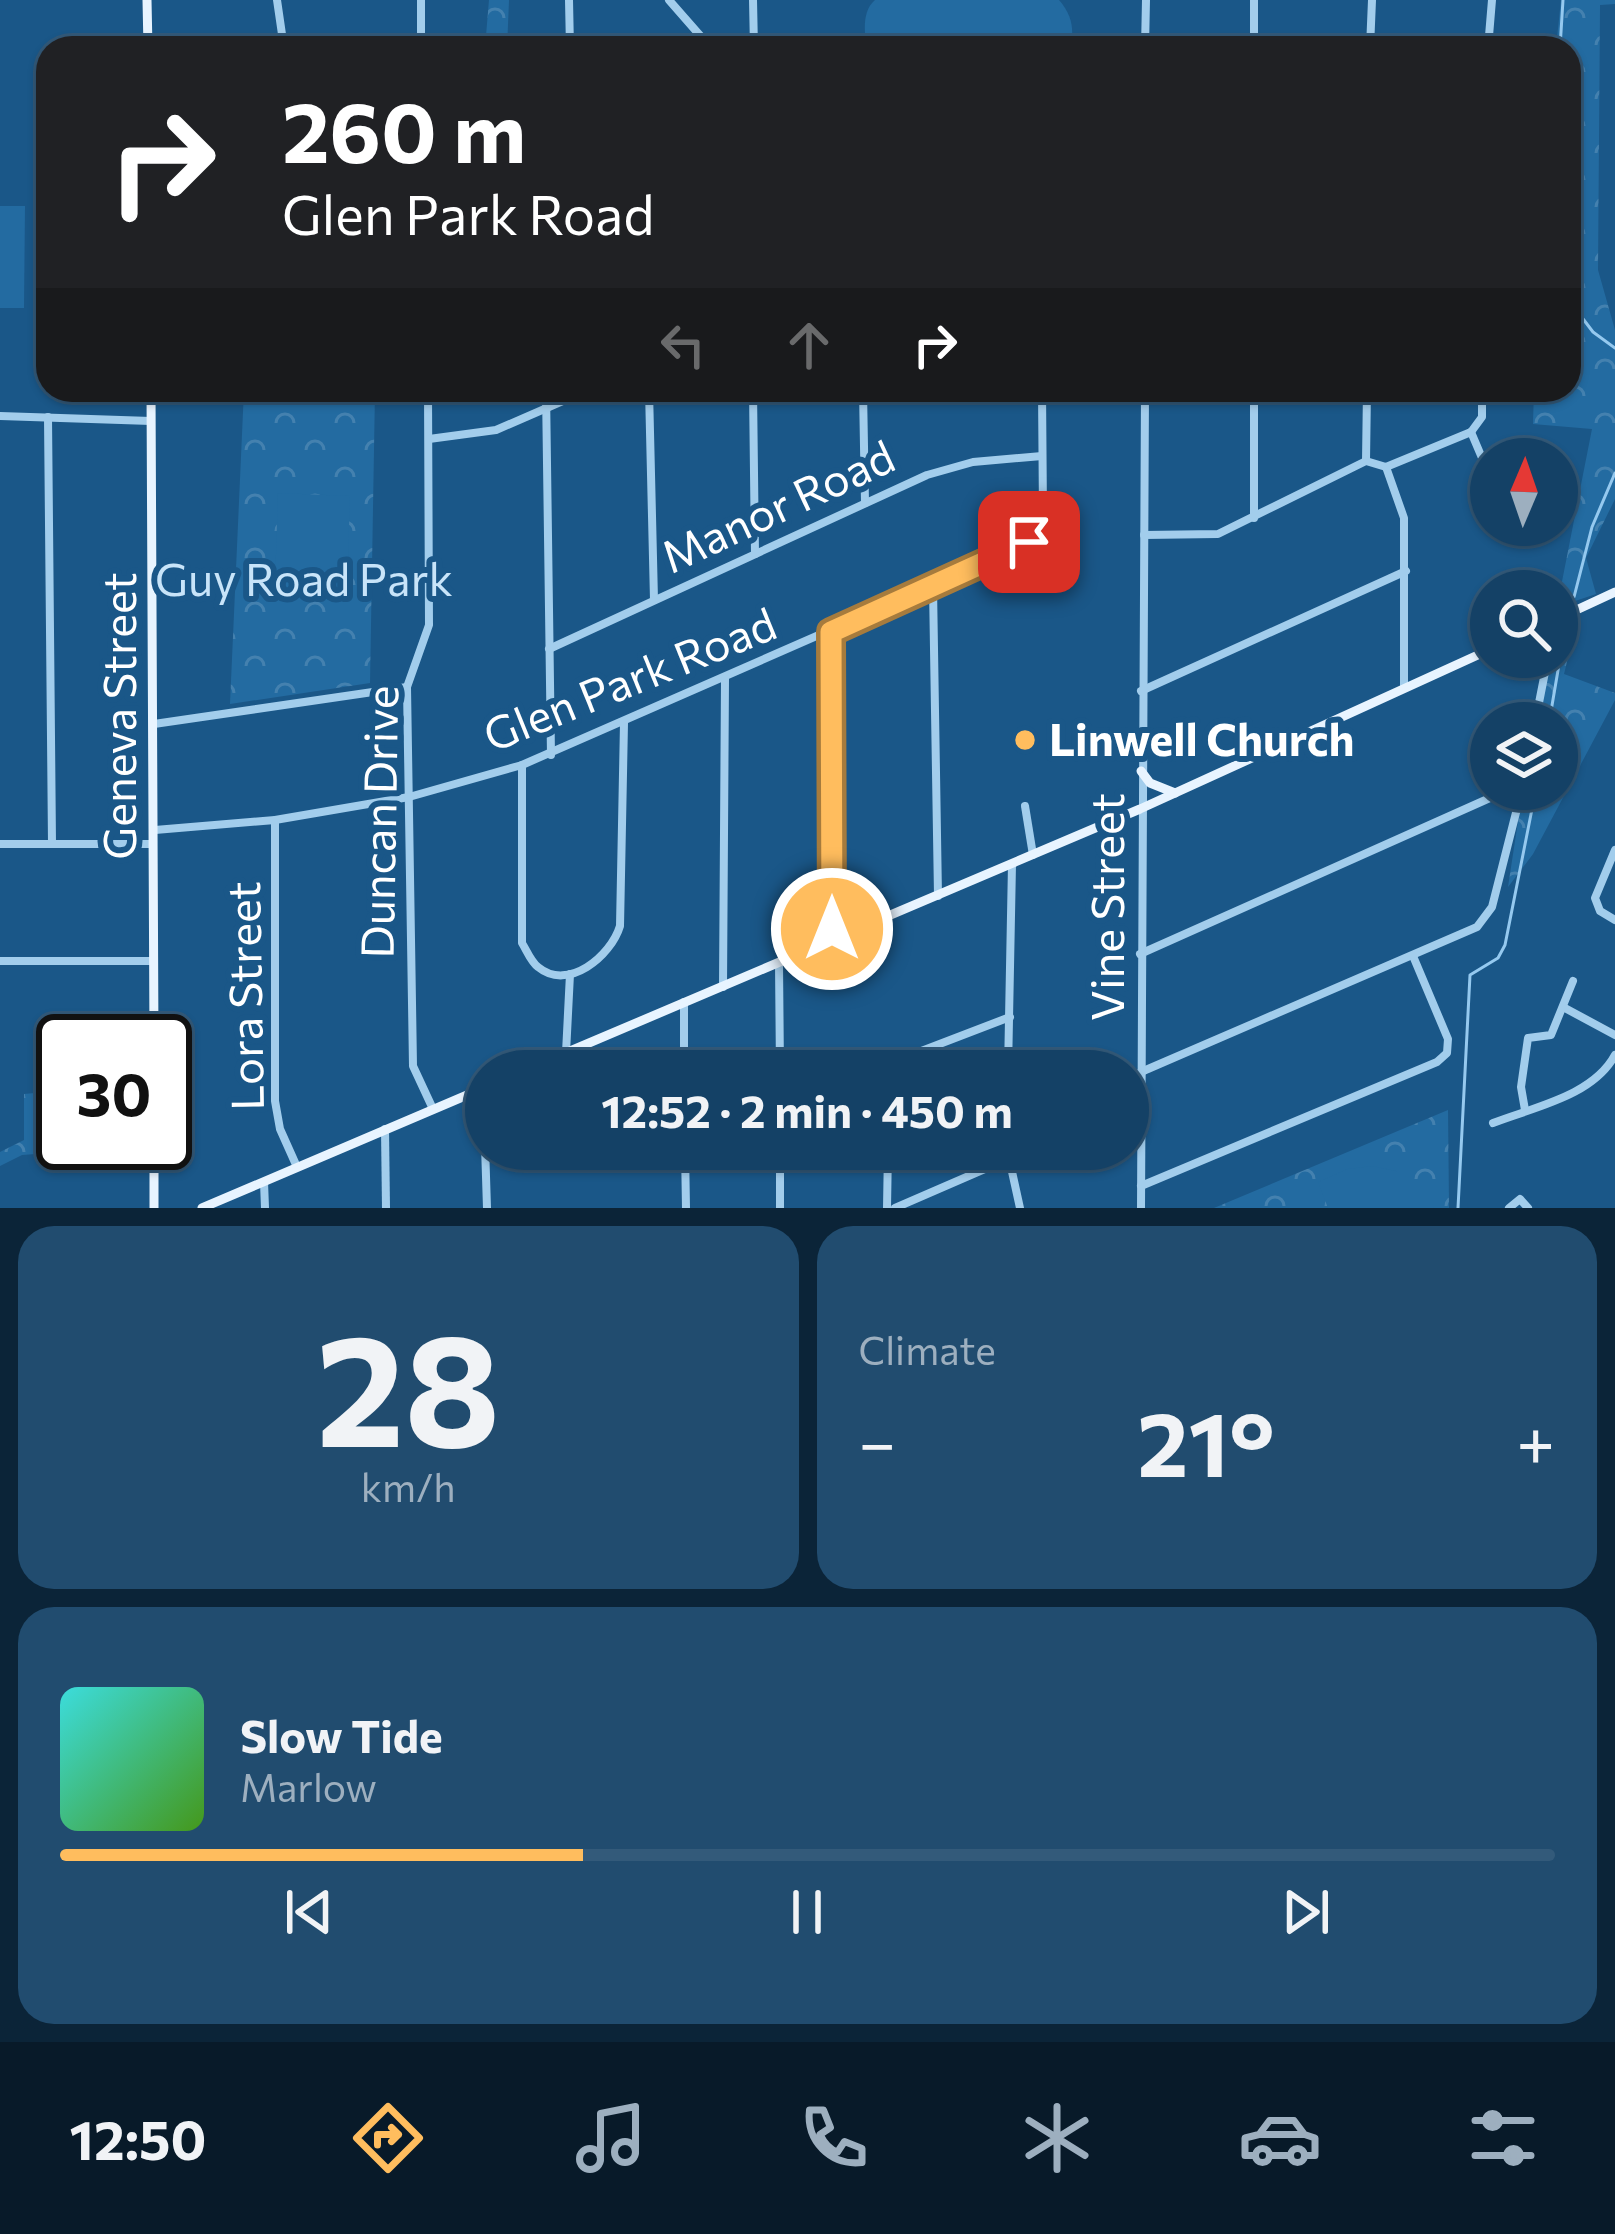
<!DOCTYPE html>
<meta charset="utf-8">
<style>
:root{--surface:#144166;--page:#214c6f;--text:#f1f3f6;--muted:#9dafbf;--line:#335a7a;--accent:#ffbd5e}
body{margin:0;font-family:Commissioner,sans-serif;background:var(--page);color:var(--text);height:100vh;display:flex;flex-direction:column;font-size:45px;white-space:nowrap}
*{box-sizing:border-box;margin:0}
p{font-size:39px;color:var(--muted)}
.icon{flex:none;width:66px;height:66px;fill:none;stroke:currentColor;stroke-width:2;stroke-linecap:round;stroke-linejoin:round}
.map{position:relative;height:1208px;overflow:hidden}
.side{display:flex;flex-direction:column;gap:18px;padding:18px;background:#0b2438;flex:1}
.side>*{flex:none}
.top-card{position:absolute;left:36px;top:36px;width:1545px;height:366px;border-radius:36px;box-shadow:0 3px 9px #0004,0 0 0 3px var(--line);background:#202124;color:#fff;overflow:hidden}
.needle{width:78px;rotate:2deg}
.controls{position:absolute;left:1470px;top:438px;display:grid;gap:24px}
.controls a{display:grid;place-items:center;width:108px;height:108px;border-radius:50%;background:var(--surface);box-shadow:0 3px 9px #0004,0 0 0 3px var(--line);font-size:60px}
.speed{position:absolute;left:36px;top:1014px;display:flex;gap:24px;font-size:60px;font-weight:700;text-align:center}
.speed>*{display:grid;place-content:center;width:156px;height:156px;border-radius:50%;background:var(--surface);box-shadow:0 3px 9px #0004,0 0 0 3px var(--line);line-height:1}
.speed .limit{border:6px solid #111;border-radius:18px;background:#fff;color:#111}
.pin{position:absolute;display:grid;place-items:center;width:102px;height:102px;color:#fff;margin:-51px;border-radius:24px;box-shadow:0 6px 18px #0006}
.me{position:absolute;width:132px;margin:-66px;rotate:0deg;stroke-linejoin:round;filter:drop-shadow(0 0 9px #0008)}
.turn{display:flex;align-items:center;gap:42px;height:252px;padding:0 48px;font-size:54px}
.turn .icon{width:156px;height:156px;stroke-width:2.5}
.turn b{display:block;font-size:84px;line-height:102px}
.lanes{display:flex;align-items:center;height:114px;padding:0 48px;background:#0003;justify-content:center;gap:60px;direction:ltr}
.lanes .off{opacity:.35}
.big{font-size:90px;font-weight:700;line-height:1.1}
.side .card{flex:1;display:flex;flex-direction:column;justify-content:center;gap:18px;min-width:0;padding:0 42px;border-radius:36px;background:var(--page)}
.side .dial{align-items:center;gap:0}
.dial b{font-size:156px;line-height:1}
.song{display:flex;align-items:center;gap:36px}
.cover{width:144px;height:144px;border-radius:18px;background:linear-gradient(135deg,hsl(180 70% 55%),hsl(100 70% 35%))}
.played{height:12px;border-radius:6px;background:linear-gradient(90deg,var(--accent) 35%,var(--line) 35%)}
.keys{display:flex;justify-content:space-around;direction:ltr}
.heat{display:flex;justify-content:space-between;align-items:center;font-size:66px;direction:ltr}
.side .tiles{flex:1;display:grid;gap:18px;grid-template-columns:1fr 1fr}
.card:last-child{grid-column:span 2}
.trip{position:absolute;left:465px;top:1050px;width:684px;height:120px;border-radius:60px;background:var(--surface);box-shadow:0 3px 9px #0004,0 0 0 3px var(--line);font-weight:700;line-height:120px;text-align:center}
.tabs{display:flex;height:192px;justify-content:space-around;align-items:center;background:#081a29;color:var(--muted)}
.tabs .icon{width:84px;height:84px}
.tabs .selected{color:var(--accent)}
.tabs b{font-size:54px;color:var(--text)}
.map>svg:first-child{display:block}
.forest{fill:url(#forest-crowns)}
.pitch{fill:#236ba1}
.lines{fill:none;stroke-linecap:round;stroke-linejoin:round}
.stream{stroke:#95c9ef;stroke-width:3}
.minor{stroke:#a2cdec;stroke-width:8}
.major{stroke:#e8f4ff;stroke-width:9}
.route-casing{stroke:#a67b3d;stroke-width:30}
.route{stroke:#ffbd5e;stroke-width:21}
.poi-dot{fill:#ffbd5e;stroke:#1a5788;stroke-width:4.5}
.labels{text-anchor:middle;stroke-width:12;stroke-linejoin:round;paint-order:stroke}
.street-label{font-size:45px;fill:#fff;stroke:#1a5788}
.park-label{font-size:45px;fill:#c8e4f9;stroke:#1a5788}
.poi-label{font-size:45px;font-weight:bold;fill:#fff;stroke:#1a5788;text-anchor:start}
</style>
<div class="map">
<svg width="1615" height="1208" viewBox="0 0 1615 1208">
<defs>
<pattern id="forest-crowns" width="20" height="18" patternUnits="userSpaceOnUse" patternTransform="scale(3)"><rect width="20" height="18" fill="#236ba1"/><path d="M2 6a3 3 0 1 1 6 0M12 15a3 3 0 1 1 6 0" fill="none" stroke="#4481af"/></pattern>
</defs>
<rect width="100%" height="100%" fill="#1a5788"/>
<g class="forest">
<polygon points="489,0 509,0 507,48 485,48"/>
<polygon points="1561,0 1615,0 1615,4 1600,5 1598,270 1615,330 1615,499 1586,558 1596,594 1557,607 1592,429 1533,424 1534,390 1569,390 1569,48 1556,48"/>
<polygon points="244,390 375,390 370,683 230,704"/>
<polygon points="1576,625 1564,674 1615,693 1615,700 1533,854 1508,887 1523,789 1557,789 1557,723 1533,723 1544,657 1557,657 1557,630"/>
<polygon points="35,1093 35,1154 22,1155 0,1166 0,1152 24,1140 24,1094"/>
<polygon points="1448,1110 1449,1208 1214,1208"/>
</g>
<g class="pitch">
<path d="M875,0H1059C1072,15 1074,28 1071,47L867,48C864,32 862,11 875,0Z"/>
<polygon points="0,206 25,206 24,308 0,308"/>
<polygon points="278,493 350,496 347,589 275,586"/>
<polygon points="1372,1166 1396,1171 1434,1208 1328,1208 1318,1182 1348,1169"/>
</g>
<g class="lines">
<g class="stream">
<polyline points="1560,48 1563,0"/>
<polyline points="1569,298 1570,300"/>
<polyline points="1574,307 1593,332 1615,348"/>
<polyline points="1574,597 1592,527 1615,473"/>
<polyline points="1549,723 1563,641"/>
<polyline points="1458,1208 1470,975 1498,958 1505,945 1536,789"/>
</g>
<g class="minor">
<polyline points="277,0 284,48"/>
<polyline points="421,0 421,48"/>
<polyline points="569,0 570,48"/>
<polyline points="669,0 711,48"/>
<polyline points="753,0 754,48"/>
<polyline points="1145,48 1146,0"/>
<polyline points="1254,48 1254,0"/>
<polyline points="1370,48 1372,0"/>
<polyline points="1488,48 1492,0"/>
<polyline points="428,390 429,625 407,687 413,1066 433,1109"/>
<polyline points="546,390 551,755"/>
<polyline points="649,390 654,600"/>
<polyline points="753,390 755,554"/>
<polyline points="863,390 865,503"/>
<polyline points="1254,390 1254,518"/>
<polyline points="0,416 151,421"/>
<polyline points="48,417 52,844"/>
<polyline points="1471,432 1491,479"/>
<polyline points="1471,432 1482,417 1482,390"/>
<polyline points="429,439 496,430 588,390"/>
<polyline points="1366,461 1367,390"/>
<polyline points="1386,467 1404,518 1404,688"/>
<polyline points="1144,535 1218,534 1366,461 1386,467 1471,432"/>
<polyline points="933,587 938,896"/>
<polyline points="831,632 833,939"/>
<polyline points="549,649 927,475 973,462 1042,456"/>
<polyline points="1141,691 1406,571"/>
<polyline points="1535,723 1548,657"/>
<polyline points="154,724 407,687"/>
<path d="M522,765V943C527,951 531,962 538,967C568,992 611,956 620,926L624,723"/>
<polyline points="1025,806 1033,855"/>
<polyline points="275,820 275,1101 280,1129 297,1167"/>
<polyline points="155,830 275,820 409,797 522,765 1020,547 1036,533 1043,514 1042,390"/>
<polyline points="0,844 153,844"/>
<polyline points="1615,850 1595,898 1600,911 1615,920"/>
<polyline points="1140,954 1510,789"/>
<polyline points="0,961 153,961"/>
<polyline points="779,963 780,1071"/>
<polyline points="723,987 725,679"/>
<polyline points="684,1002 684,1071"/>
<polyline points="1563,1007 1615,1035"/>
<polyline points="566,1053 570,974"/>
<polyline points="890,1071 890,1063 1010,1017"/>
<polyline points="1008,1071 1012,864"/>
<polyline points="1141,1072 1477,927 1492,907 1522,789"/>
<polyline points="465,1096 485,1145 487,1208"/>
<polyline points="1525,1110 1521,1087 1528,1038 1551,1035 1573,981"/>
<path d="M1493,1123C1534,1107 1593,1096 1615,1055"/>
<polyline points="385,1129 386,1208"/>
<polyline points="685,1149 686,1208"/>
<polyline points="780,1149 780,1208"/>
<polyline points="1007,1149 1020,1208"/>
<polyline points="264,1182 265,1208"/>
<polyline points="1141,1186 1437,1062 1447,1053 1448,1039 1413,956"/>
<polyline points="887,1208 888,1149"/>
<polyline points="895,1208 1031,1149"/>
<polyline points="1141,1208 1145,390"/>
<polyline points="1509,1208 1520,1199 1528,1208"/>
</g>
<g class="major">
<polyline points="147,0 148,48"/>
<polyline points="151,390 154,1041"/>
<polyline points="1557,619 1615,592"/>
<polyline points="1141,771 1150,783 1175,793"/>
<polyline points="523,1071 1140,809 1491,649"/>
<polyline points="154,1143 154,1208"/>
<polyline points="202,1208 486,1087"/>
</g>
</g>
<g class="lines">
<defs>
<polyline id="route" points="832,929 831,632 1029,542"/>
</defs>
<use href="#route" class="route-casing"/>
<use href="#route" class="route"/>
</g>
<circle class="poi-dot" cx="1025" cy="740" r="12"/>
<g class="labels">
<g class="street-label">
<text transform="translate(778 507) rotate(-25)" y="16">Manor Road</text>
<text transform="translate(630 680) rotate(-22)" y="16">Glen Park Road</text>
<text transform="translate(120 716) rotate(-90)" y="16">Geneva Street</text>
<text transform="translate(380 822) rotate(-89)" y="16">Duncan Drive</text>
<text transform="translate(1108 907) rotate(-90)" y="16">Vine Street</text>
<text transform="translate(246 996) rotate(-91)" y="16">Lora Street</text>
</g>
<g class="park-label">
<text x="304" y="596">Guy Road Park</text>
</g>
<g class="poi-label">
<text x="1049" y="756">Linwell Church</text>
</g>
</g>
</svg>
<div class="controls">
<a><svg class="needle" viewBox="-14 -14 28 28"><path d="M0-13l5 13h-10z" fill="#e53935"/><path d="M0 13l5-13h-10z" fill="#9dafbf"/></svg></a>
<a><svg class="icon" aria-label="search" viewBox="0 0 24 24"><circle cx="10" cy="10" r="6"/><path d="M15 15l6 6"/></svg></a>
<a><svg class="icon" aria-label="layers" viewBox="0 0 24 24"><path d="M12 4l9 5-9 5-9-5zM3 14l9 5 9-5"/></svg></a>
</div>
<div class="speed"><div class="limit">30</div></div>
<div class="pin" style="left:1029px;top:542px;background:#d93025"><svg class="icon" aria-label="arrive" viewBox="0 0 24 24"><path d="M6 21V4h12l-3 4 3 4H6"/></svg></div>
<svg class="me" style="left:832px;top:929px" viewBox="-20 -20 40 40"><circle r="17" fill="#ffbd5e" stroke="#fff" stroke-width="3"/><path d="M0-11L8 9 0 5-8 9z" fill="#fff"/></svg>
<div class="trip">12:52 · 2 min · 450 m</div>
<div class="top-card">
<div class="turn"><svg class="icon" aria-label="right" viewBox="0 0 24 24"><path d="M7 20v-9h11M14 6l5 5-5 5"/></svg><div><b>260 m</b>Glen Park Road</div></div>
<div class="lanes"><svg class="icon off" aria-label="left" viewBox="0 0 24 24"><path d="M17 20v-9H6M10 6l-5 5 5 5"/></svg><svg class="icon off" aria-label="ahead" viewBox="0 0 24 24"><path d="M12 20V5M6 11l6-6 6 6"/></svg><svg class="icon" aria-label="right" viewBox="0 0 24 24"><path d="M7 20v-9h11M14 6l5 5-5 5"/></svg></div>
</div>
</div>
<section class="side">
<div class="tiles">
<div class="card dial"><b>28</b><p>km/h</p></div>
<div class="card"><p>Climate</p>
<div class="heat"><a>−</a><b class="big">21°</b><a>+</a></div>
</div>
<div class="card">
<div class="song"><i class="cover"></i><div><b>Slow Tide</b><p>Marlow</p></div></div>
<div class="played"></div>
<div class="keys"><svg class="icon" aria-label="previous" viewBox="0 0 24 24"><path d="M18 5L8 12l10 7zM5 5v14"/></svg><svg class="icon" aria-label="pause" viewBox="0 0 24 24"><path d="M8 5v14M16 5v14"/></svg><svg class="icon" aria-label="next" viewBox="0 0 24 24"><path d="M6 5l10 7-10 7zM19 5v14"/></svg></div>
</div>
</div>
</section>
<nav class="tabs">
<b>12:50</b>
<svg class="icon selected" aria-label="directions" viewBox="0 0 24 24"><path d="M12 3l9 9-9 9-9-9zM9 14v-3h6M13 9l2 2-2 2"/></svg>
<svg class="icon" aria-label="music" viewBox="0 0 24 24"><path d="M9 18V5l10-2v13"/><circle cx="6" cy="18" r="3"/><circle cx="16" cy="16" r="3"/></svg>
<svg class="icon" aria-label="phone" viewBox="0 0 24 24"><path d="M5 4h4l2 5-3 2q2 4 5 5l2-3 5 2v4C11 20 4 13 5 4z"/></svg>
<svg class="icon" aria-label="climate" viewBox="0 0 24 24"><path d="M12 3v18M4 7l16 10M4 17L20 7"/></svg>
<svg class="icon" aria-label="car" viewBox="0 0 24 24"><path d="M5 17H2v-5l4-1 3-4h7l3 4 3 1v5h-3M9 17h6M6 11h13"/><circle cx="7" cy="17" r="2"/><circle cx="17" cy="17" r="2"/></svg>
<svg class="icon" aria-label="filters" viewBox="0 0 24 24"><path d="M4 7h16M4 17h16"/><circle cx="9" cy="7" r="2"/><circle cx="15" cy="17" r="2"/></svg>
</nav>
